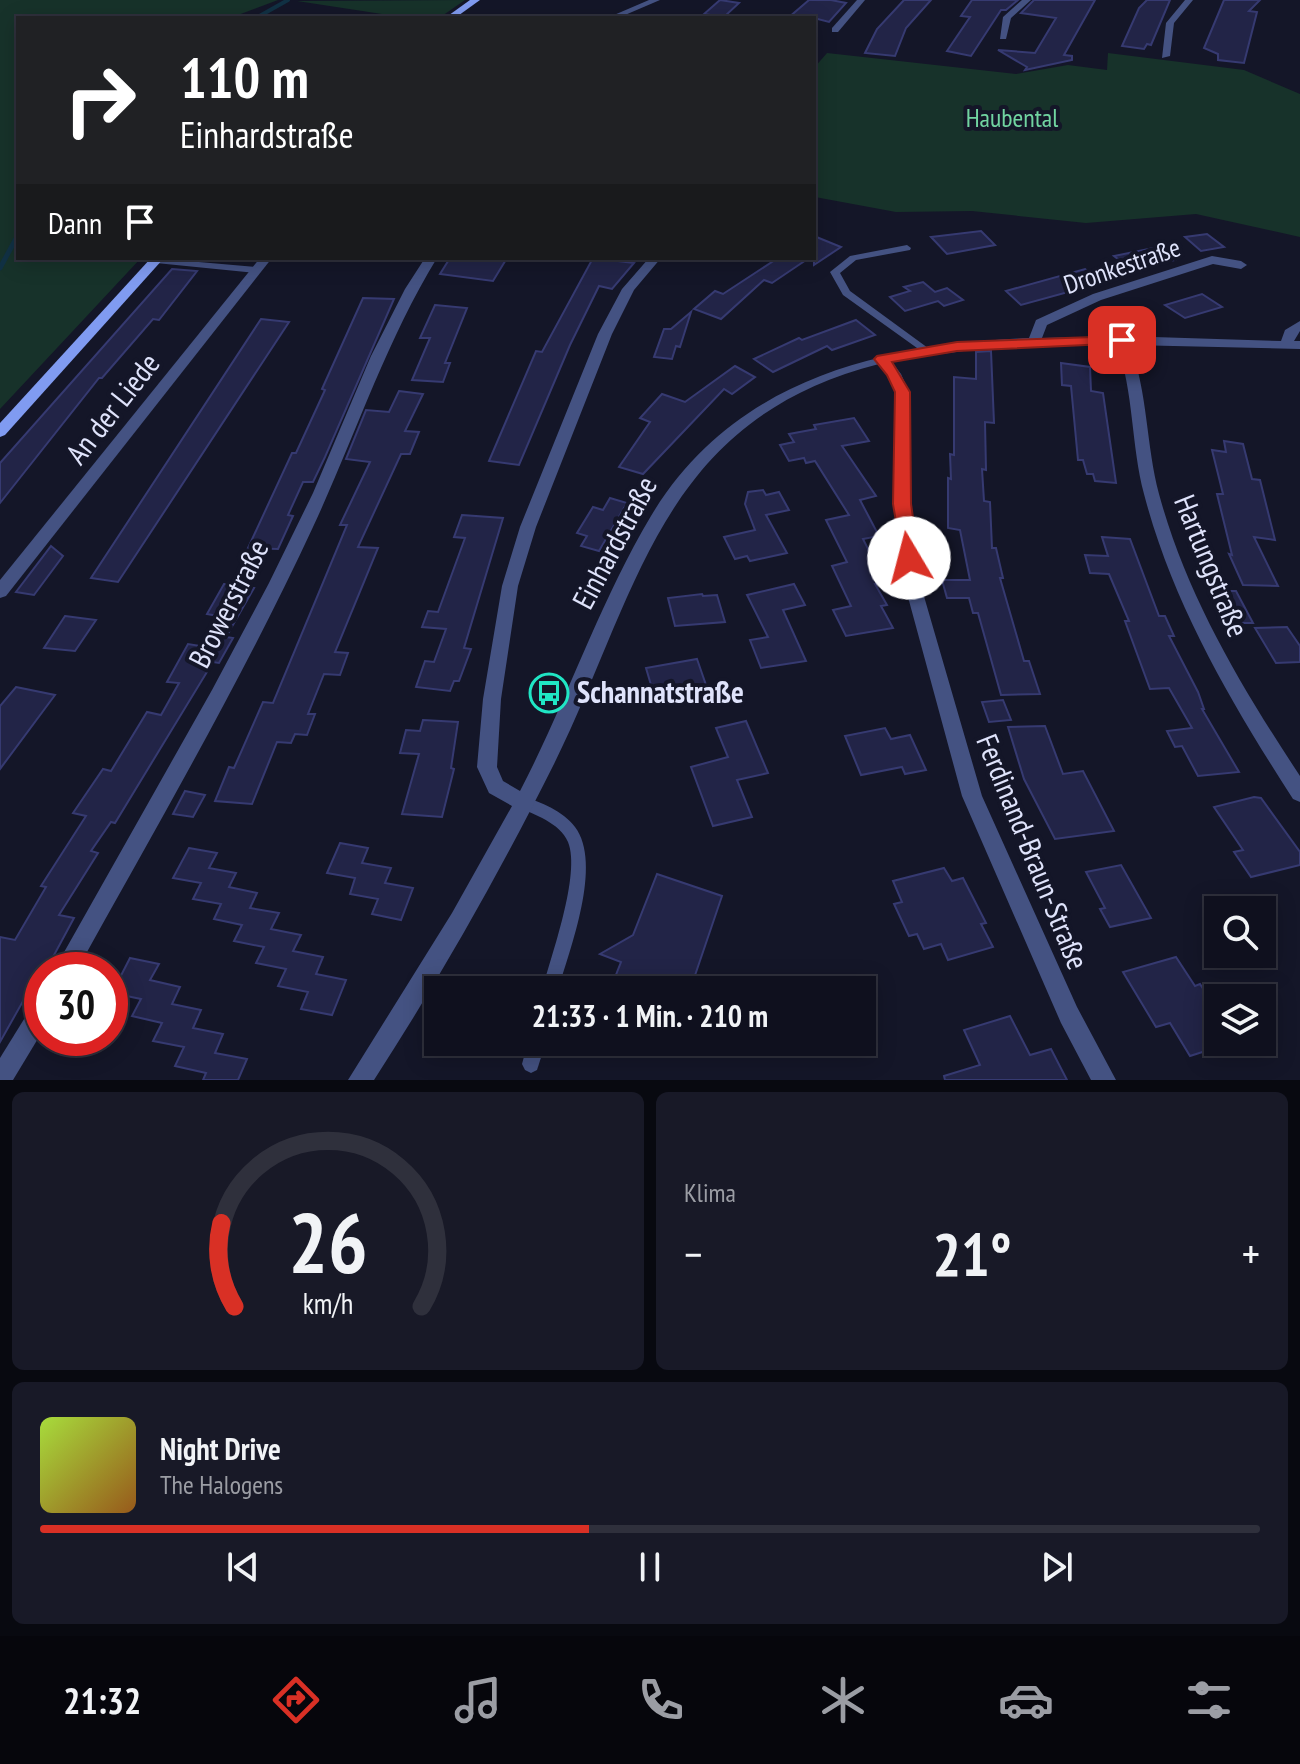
<!DOCTYPE html>
<html lang="de">
<meta charset="utf-8">
<style>
:root{--surface:#0f101e;--page:#181927;--text:#f1f3f6;--muted:#9b9da4;--line:#2f303c;--accent:#d93025}
body{margin:0;font-family:"PT Sans Narrow",sans-serif;background:var(--page);color:var(--text);height:100vh;display:flex;flex-direction:column;font-size:30px;white-space:nowrap}
*{box-sizing:border-box;margin:0}
p{font-size:26px;color:var(--muted)}
.icon{flex:none;width:44px;height:44px;fill:none;stroke:currentColor;stroke-width:2;stroke-linecap:round;stroke-linejoin:round}
.map{position:relative;height:1080px;overflow:hidden}
.side{display:flex;flex-direction:column;gap:12px;padding:12px;background:#080910;flex:1}
.side>*{flex:none}
.top-card{position:absolute;left:16px;top:16px;width:800px;height:244px;border-radius:0px;box-shadow:0 4px 20px #0003,0 0 0 2px var(--line);background:#202124;color:#fff;overflow:hidden}
.tools{position:absolute;left:1204px;top:896px;display:grid;gap:16px}
.tools a{display:grid;place-items:center;width:72px;height:72px;border-radius:0px;background:var(--surface);box-shadow:0 4px 20px #0003,0 0 0 2px var(--line);font-size:40px}
.speed{position:absolute;left:24px;top:952px;display:flex;gap:16px;font-size:40px;font-weight:700;text-align:center}
.speed>*{display:grid;place-content:center;width:104px;height:104px;border-radius:50%;background:var(--surface);box-shadow:0 4px 20px #0003,0 0 0 2px var(--line);line-height:1}
.speed .limit{border:12px solid #d22;background:#fff;color:#111}
.pin{position:absolute;display:grid;place-items:center;width:68px;height:68px;color:#fff;margin:-34px;border-radius:16px;box-shadow:0 4px 12px #0006}
.me{position:absolute;width:88px;margin:-44px;rotate:352deg;stroke-linejoin:round;filter:drop-shadow(0 0 6px #0008)}
.turn{display:flex;align-items:center;gap:28px;height:168px;padding:0 32px;font-size:36px}
.turn .icon{width:104px;height:104px;stroke-width:2.5}
.turn b{display:block;font-size:56px;line-height:68px}
.then{display:flex;align-items:center;height:76px;padding:0 32px;background:#0003;gap:16px;font-size:30px}
.big{font-size:60px;font-weight:700;line-height:1.1}
.side .card{flex:1;display:flex;flex-direction:column;justify-content:center;gap:12px;min-width:0;padding:0 28px;border-radius:12px;background:var(--page)}
.side .dial{align-items:center;gap:0}
.dial svg{height:208px;overflow:visible;fill:none;stroke:var(--line);stroke-width:7;stroke-linecap:round;text-anchor:middle}
.dial text{fill:var(--text);stroke:none}
.song{display:flex;align-items:center;gap:24px}
.cover{width:96px;height:96px;border-radius:12px;background:linear-gradient(135deg,hsl(80 70% 55%),hsl(30 70% 35%))}
.played{height:8px;border-radius:4px;background:linear-gradient(90deg,var(--accent) 45%,var(--line) 45%)}
.keys{display:flex;justify-content:space-around;direction:ltr}
.heat{display:flex;justify-content:space-between;align-items:center;font-size:44px;direction:ltr}
.side .tiles{flex:1;display:grid;gap:12px;grid-template-columns:1fr 1fr}
.card:last-child{grid-column:span 2}
.trip{position:absolute;left:424px;top:976px;width:452px;height:80px;border-radius:0px;background:var(--surface);box-shadow:0 4px 20px #0003,0 0 0 2px var(--line);font-weight:700;line-height:80px;text-align:center}
.tabs{display:flex;height:128px;justify-content:space-around;align-items:center;background:#06060c;color:var(--muted)}
.tabs .icon{width:56px;height:56px}
.tabs .active{color:var(--accent)}
.tabs b{font-size:36px;color:var(--text)}
.map>svg:first-child{display:block}
.green{fill:#17322a}
.lines{fill:none;stroke-linecap:round;stroke-linejoin:round}
.stream-far1{stroke:#113144;stroke-width:4}
.stream{stroke:#113144;stroke-width:5}
.building{fill:#222447;stroke:#363a71;stroke-width:2}
.lane{fill:#445282;fill-rule:evenodd}
.street{fill:#445282;fill-rule:evenodd}
.secondary{fill:#809bf1;fill-rule:evenodd}
.route{fill:#d93025;stroke:#8d1f18;stroke-width:2}
.labels{text-anchor:middle;stroke-width:8;stroke-linejoin:round;paint-order:stroke}
.far-park-label{font-size:26px;fill:#71d4a1;stroke:#141628}
.far-street-label{font-size:26px;fill:#dfe3fb;stroke:#141628}
.street-label{font-size:30px;fill:#dfe3fb;stroke:#141628}
.poi-label{font-size:30px;font-weight:bold;fill:#dfe3fb;stroke:#141628;text-anchor:start}
</style>
<div class="map">
<svg width="1300" height="1080" viewBox="0 0 1300 1080">
<rect width="100%" height="100%" fill="#141628"/>
<g class="green">
<polygon points="0,0 278,0 230,18 18,18 18,258 141,258 0,409"/>
<polygon points="465,0 439,18 408,18 297,1"/>
<polygon points="827,53 1016,74 1068,65 1107,70 1108,53 1244,70 1300,94 1300,237 1196,214 1086,223 972,211 896,212 815,197 814,68"/>
</g>
<g class="lines">
<polyline class="stream-far1" points="256,18 288,0"/>
<polyline class="stream" points="0,268 18,235"/>
</g>
<g class="building">
<polygon points="720,0 739,3 724,17 704,14"/>
<polygon points="809,0 831,0 846,3 829,22 814,18 788,18"/>
<polygon points="904,0 931,0 906,28 895,56 865,53 877,29"/>
<polygon points="972,0 1018,0 1006,10 1001,10 971,56 947,51 970,17 961,16"/>
<polygon points="1034,0 1095,0 1064,55 1072,56 1072,60 1025,70 1027,67 998,50 1035,53 1056,18 1021,13"/>
<polygon points="1147,0 1170,0 1151,45 1147,44 1144,49 1122,46 1139,8"/>
<polygon points="1224,0 1260,0 1249,11 1257,12 1244,63 1218,60 1218,54 1204,48"/>
<polygon points="981,231 995,245 947,254 931,237"/>
<polygon points="1207,234 1224,247 1201,251 1185,237"/>
<polygon points="814,236 841,247 814,265"/>
<polygon points="1158,247 1175,260 1131,269 1114,256"/>
<polygon points="450,258 507,258 493,281 440,274"/>
<polygon points="593,258 634,263 612,289 599,286 570,345 519,465 489,461 536,351 542,352"/>
<polygon points="778,258 809,258 772,283 764,280 721,319 694,309 715,291 723,294"/>
<polygon points="172,269 197,271 159,320 153,319 102,378 99,378 0,503 0,463"/>
<polygon points="1085,269 1101,283 1021,305 1006,291"/>
<polygon points="923,282 935,292 947,288 963,300 944,306 938,301 905,311 890,297 910,291 904,287"/>
<polygon points="1202,294 1222,307 1185,318 1165,305"/>
<polygon points="363,298 394,299 325,457 313,482 303,482 288,515 293,516 278,549 248,548 292,453 296,453 325,390 322,389"/>
<polygon points="435,305 467,308 445,363 450,363 443,382 412,380 430,338 420,338"/>
<polygon points="691,312 680,347 676,346 672,359 654,357 664,329 671,329"/>
<polygon points="261,319 289,322 118,582 91,578"/>
<polygon points="856,320 875,335 832,350 827,346 773,372 754,359 799,338 802,340"/>
<polygon points="991,351 994,423 985,422 986,470 982,469 984,501 990,502 992,548 996,548 1003,578 1000,578 1024,661 1029,661 1040,694 1001,695 978,613 973,613 969,598 947,598 942,580 970,580 960,530 948,528 948,478 951,479 950,454 954,455 954,377 976,379 976,352"/>
<polygon points="1061,363 1090,367 1091,391 1103,393 1116,483 1095,481 1093,474 1087,474 1083,460 1078,460 1071,386 1062,385"/>
<polygon points="735,366 755,377 732,394 724,389 643,474 619,467 650,422 640,418 662,394 685,402"/>
<polygon points="399,391 423,394 405,431 419,432 410,454 401,454 358,547 378,548 335,652 348,653 340,675 324,674 308,714 315,714 307,735 295,734 291,743 277,742 252,804 215,801 229,767 234,768 263,702 273,703 347,525 340,525 370,462 346,459 366,410 389,412"/>
<polygon points="854,418 869,441 842,446 876,496 860,500 879,536 863,539 885,582 875,584 887,605 881,606 893,628 846,636 833,610 851,606 832,566 847,562 826,520 849,515 815,461 806,463 804,458 789,461 780,445 794,442 789,434 816,429 814,425"/>
<polygon points="1224,441 1243,444 1252,479 1260,480 1275,540 1254,537 1278,586 1243,585 1229,554 1232,555 1217,494 1223,494 1212,450 1226,452"/>
<polygon points="763,490 766,495 779,492 789,510 766,515 787,553 750,561 747,556 735,559 724,537 755,530 745,504 748,492"/>
<polygon points="610,498 627,503 599,551 581,546 587,536 577,533 593,507 603,510"/>
<polygon points="462,515 503,518 464,648 471,649 459,681 454,681 450,691 416,687 425,661 434,662 446,629 422,627 428,611 438,612 465,538 454,537"/>
<polygon points="1102,537 1130,539 1159,616 1165,616 1174,636 1169,636 1198,692 1204,709 1202,709 1239,772 1198,776 1182,746 1175,747 1167,731 1192,728 1169,688 1150,689 1125,621 1129,621 1109,574 1090,573 1085,555 1108,556"/>
<polygon points="51,546 63,556 34,595 16,592"/>
<polygon points="224,584 254,588 226,637 233,638 219,663 213,662 115,823 111,822 91,851 98,853 59,915 74,918 46,970 42,970 42,976 32,995 27,994 0,1042 0,937 15,940 46,887 41,886 86,816 73,813 103,769 111,771 147,712 161,715 179,683 167,682 188,644 200,646 218,616 207,614"/>
<polygon points="794,584 805,605 783,610 806,661 761,668 750,640 768,637 747,595"/>
<polygon points="1215,591 1236,591 1253,623 1231,623"/>
<polygon points="702,594 703,596 717,595 725,622 675,626 668,598"/>
<polygon points="65,616 96,620 75,651 44,648"/>
<polygon points="1287,627 1300,646 1300,662 1276,663 1255,628"/>
<polygon points="697,659 706,685 654,695 646,668"/>
<polygon points="16,687 55,695 0,769 0,706"/>
<polygon points="1003,700 1011,720 989,722 982,702"/>
<polygon points="423,720 458,722 451,768 454,769 442,817 402,814 419,754 400,753 406,730 420,731"/>
<polygon points="746,721 768,773 737,780 752,817 713,826 691,767 728,757 716,728"/>
<polygon points="1045,726 1063,774 1083,771 1114,831 1055,839 1024,779 1008,727"/>
<polygon points="885,728 891,739 910,735 926,770 905,774 902,767 861,775 845,736"/>
<polygon points="185,791 205,795 193,817 173,814"/>
<polygon points="1254,797 1261,798 1300,852 1300,865 1251,877 1234,852 1243,850 1214,807"/>
<polygon points="340,843 368,848 362,863 391,868 385,883 413,888 401,920 372,914 378,899 350,894 355,878 327,873"/>
<polygon points="189,848 217,853 209,868 236,873 229,887 257,893 250,908 279,913 271,929 301,935 293,951 323,957 316,974 346,980 332,1015 301,1009 308,992 278,986 286,969 256,963 264,947 234,941 242,925 214,919 221,904 193,899 201,883 173,878"/>
<polygon points="1121,865 1151,918 1110,927 1100,909 1105,908 1086,872"/>
<polygon points="944,868 952,881 963,878 986,923 981,924 993,947 948,960 941,944 924,949 917,934 909,936 894,904 902,902 893,881"/>
<polygon points="657,874 722,896 690,990 610,990 621,962 600,954 633,935"/>
<polygon points="1176,957 1195,986 1200,984 1218,1012 1218,1047 1190,1056 1170,1023 1156,1027 1123,972"/>
<polygon points="130,958 159,964 150,980 180,987 172,1004 201,1010 193,1028 223,1034 215,1053 247,1059 238,1080 203,1080 206,1073 175,1066 184,1047 153,1041 162,1023 132,1016 141,999 112,993"/>
<polygon points="1010,1016 1030,1055 1051,1049 1067,1080 945,1080 944,1076 980,1065 964,1030"/>
</g>
<g class="lines">
<g class="lane">
<polygon points="907,245 911,248 910,250 856,260 840,273 850,291 928,348 928,352 924,353 843,295 830,272 850,256"/>
<polygon points="153,258 256,267 261,270 256,273 156,263 153,262"/>
<path d="M522,796C541,802 563,811 575,827C603,864 570,949 558,990H542C551,956 581,874 568,842C560,823 534,814 517,807L515,802L517,797Z"/>
<polygon points="528,1042 546,1042 537,1070 531,1073 525,1070 522,1064"/>
</g>
<g class="street">
<polygon points="649,0 660,0 618,18 607,18"/>
<polygon points="857,0 865,0 838,32 832,32 832,28"/>
<polygon points="1022,0 1031,0 1011,18 1006,39 1000,39 1003,17"/>
<polygon points="1185,0 1193,0 1174,23 1170,56 1162,58 1166,23"/>
<path d="M1212,256L1241,261L1247,265L1241,269L1213,264L1101,300L1047,325L1042,338L1122,336L1281,341L1285,330L1300,321V331L1294,341H1300V349L1130,345C1148,393 1146,445 1159,494C1187,597 1242,688 1300,776V802L1293,799C1232,704 1173,605 1144,494C1131,445 1134,393 1117,345L985,348L891,361L901,374L909,392L910,504L921,586L982,796L1077,1007L1116,1080H1091L1061,1023L962,796L905,586L894,504L895,392L888,375L879,364C660,420 640,590 554,764C500,872 440,978 374,1080H348L452,913L512,806L489,793L477,767L483,699L502,586L520,527L598,334L622,289L649,258H661L634,290L612,334L536,527L518,586L501,699L497,767L503,781L520,791C567,701 599,603 651,516C733,379 880,345 1029,338L1036,320L1093,294Z"/>
<polygon points="260,258 272,258 6,596 0,598 0,580"/>
<path d="M425,258H437C385,343 355,437 313,527C243,678 158,824 77,970H54L212,690L269,583L313,493L371,356L405,289Z"/>
<polygon points="42,1000 42,1032 13,1080 0,1080 0,1058 34,1003"/>
</g>
<g class="secondary">
<polygon points="470,0 480,0 455,18 445,18"/>
<polygon points="151,258 164,258 5,435 0,437 0,423"/>
</g>
</g>
<polygon class="route" points="1122,336 1128,337 1128,343 957,351 892,362 910,392 911,504 919,558 916,563 903,563 893,504 895,392 887,375 874,359 877,356 957,342"/>
<defs>
<symbol id="bus-ring" viewBox="-11 -11 22 22"><circle r="9.5" fill="#141628" stroke="#20e6c5" stroke-width="1.5"/><path d="M-5-6H5V4H4V6H2V4H-2V6H-4V4H-5ZM-3.5-4V0h7V-4ZM-3.5 1.2v1.5H-2V1.2ZM2 1.2v1.5H3.5V1.2Z" fill="#20e6c5"/></symbol>
</defs>
<g fill-rule="evenodd">
<use href="#bus-ring" x="527" y="671" width="44" height="44"/>
</g>
<g class="labels">
<g class="far-park-label">
<text x="1012" y="127">Haubental</text>
</g>
<g class="far-street-label">
<text transform="translate(1122 266) rotate(-19)" y="9">Dronkestraße</text>
</g>
<g class="street-label">
<text transform="translate(113 409) rotate(-52)" y="10">An der Liede</text>
<text transform="translate(615 543) rotate(-62)" y="10">Einhardstraße</text>
<text transform="translate(1211 566) rotate(68)" y="10">Hartungstraße</text>
<text transform="translate(229 604) rotate(-63)" y="10">Browerstraße</text>
<text transform="translate(1032 852) rotate(68)" y="10">Ferdinand-Braun-Straße</text>
</g>
<g class="poi-label">
<text x="577" y="703">Schannatstraße</text>
</g>
</g>
</svg>
<div class="tools">
<a><svg class="icon" aria-label="search" viewBox="0 0 24 24"><circle cx="10" cy="10" r="6"/><path d="M15 15l6 6"/></svg></a>
<a><svg class="icon" aria-label="layers" viewBox="0 0 24 24"><path d="M12 4l9 5-9 5-9-5zM3 14l9 5 9-5"/></svg></a>
</div>
<div class="speed"><div class="limit">30</div></div>
<div class="pin" style="left:1122px;top:340px;background:#d93025"><svg class="icon" aria-label="arrive" viewBox="0 0 24 24"><path d="M6 21V4h12l-3 4 3 4H6"/></svg></div>
<svg class="me" style="left:909px;top:558px" viewBox="-20 -20 40 40"><circle r="19" fill="#fff"/><path d="M0-13L10 11 0 6-10 11z" fill="#d93025"/></svg>
<div class="trip">21:33 · 1 Min. · 210 m</div>
<div class="top-card">
<div class="turn"><svg class="icon" aria-label="right" viewBox="0 0 24 24"><path d="M7 20v-9h11M14 6l5 5-5 5"/></svg><div><b>110 m</b>Einhardstraße</div></div>
<div class="then">Dann<svg class="icon" aria-label="arrive" viewBox="0 0 24 24"><path d="M6 21V4h12l-3 4 3 4H6"/></svg></div>
</div>
</div>
<section class="side">
<div class="tiles">
<div class="card dial"><svg viewBox="0 0 100 80">
<path d="M14 69A42 42 0 1 1 86 69"/>
<path d="M14 69A42 42 0 0 1 9 37" stroke="#d93025"/>
<text x="50" y="56" font-size="32" font-weight="700">26</text>
<text x="50" y="72" font-size="11">km/h</text>
</svg></div>
<div class="card"><p>Klima</p>
<div class="heat"><a>−</a><b class="big">21°</b><a>+</a></div>
</div>
<div class="card">
<div class="song"><i class="cover"></i><div><b>Night Drive</b><p>The Halogens</p></div></div>
<div class="played"></div>
<div class="keys"><svg class="icon" aria-label="previous" viewBox="0 0 24 24"><path d="M18 5L8 12l10 7zM5 5v14"/></svg><svg class="icon" aria-label="pause" viewBox="0 0 24 24"><path d="M8 5v14M16 5v14"/></svg><svg class="icon" aria-label="next" viewBox="0 0 24 24"><path d="M6 5l10 7-10 7zM19 5v14"/></svg></div>
</div>
</div>
</section>
<nav class="tabs">
<b>21:32</b>
<svg class="icon active" aria-label="directions" viewBox="0 0 24 24"><path d="M12 3l9 9-9 9-9-9zM9 14v-3h6M13 9l2 2-2 2"/></svg>
<svg class="icon" aria-label="music" viewBox="0 0 24 24"><path d="M9 18V5l10-2v13"/><circle cx="6" cy="18" r="3"/><circle cx="16" cy="16" r="3"/></svg>
<svg class="icon" aria-label="phone" viewBox="0 0 24 24"><path d="M5 4h4l2 5-3 2q2 4 5 5l2-3 5 2v4C11 20 4 13 5 4z"/></svg>
<svg class="icon" aria-label="climate" viewBox="0 0 24 24"><path d="M12 3v18M4 7l16 10M4 17L20 7"/></svg>
<svg class="icon" aria-label="car" viewBox="0 0 24 24"><path d="M5 17H2v-5l4-1 3-4h7l3 4 3 1v5h-3M9 17h6M6 11h13"/><circle cx="7" cy="17" r="2"/><circle cx="17" cy="17" r="2"/></svg>
<svg class="icon" aria-label="filters" viewBox="0 0 24 24"><path d="M4 7h16M4 17h16"/><circle cx="9" cy="7" r="2"/><circle cx="15" cy="17" r="2"/></svg>
</nav>
